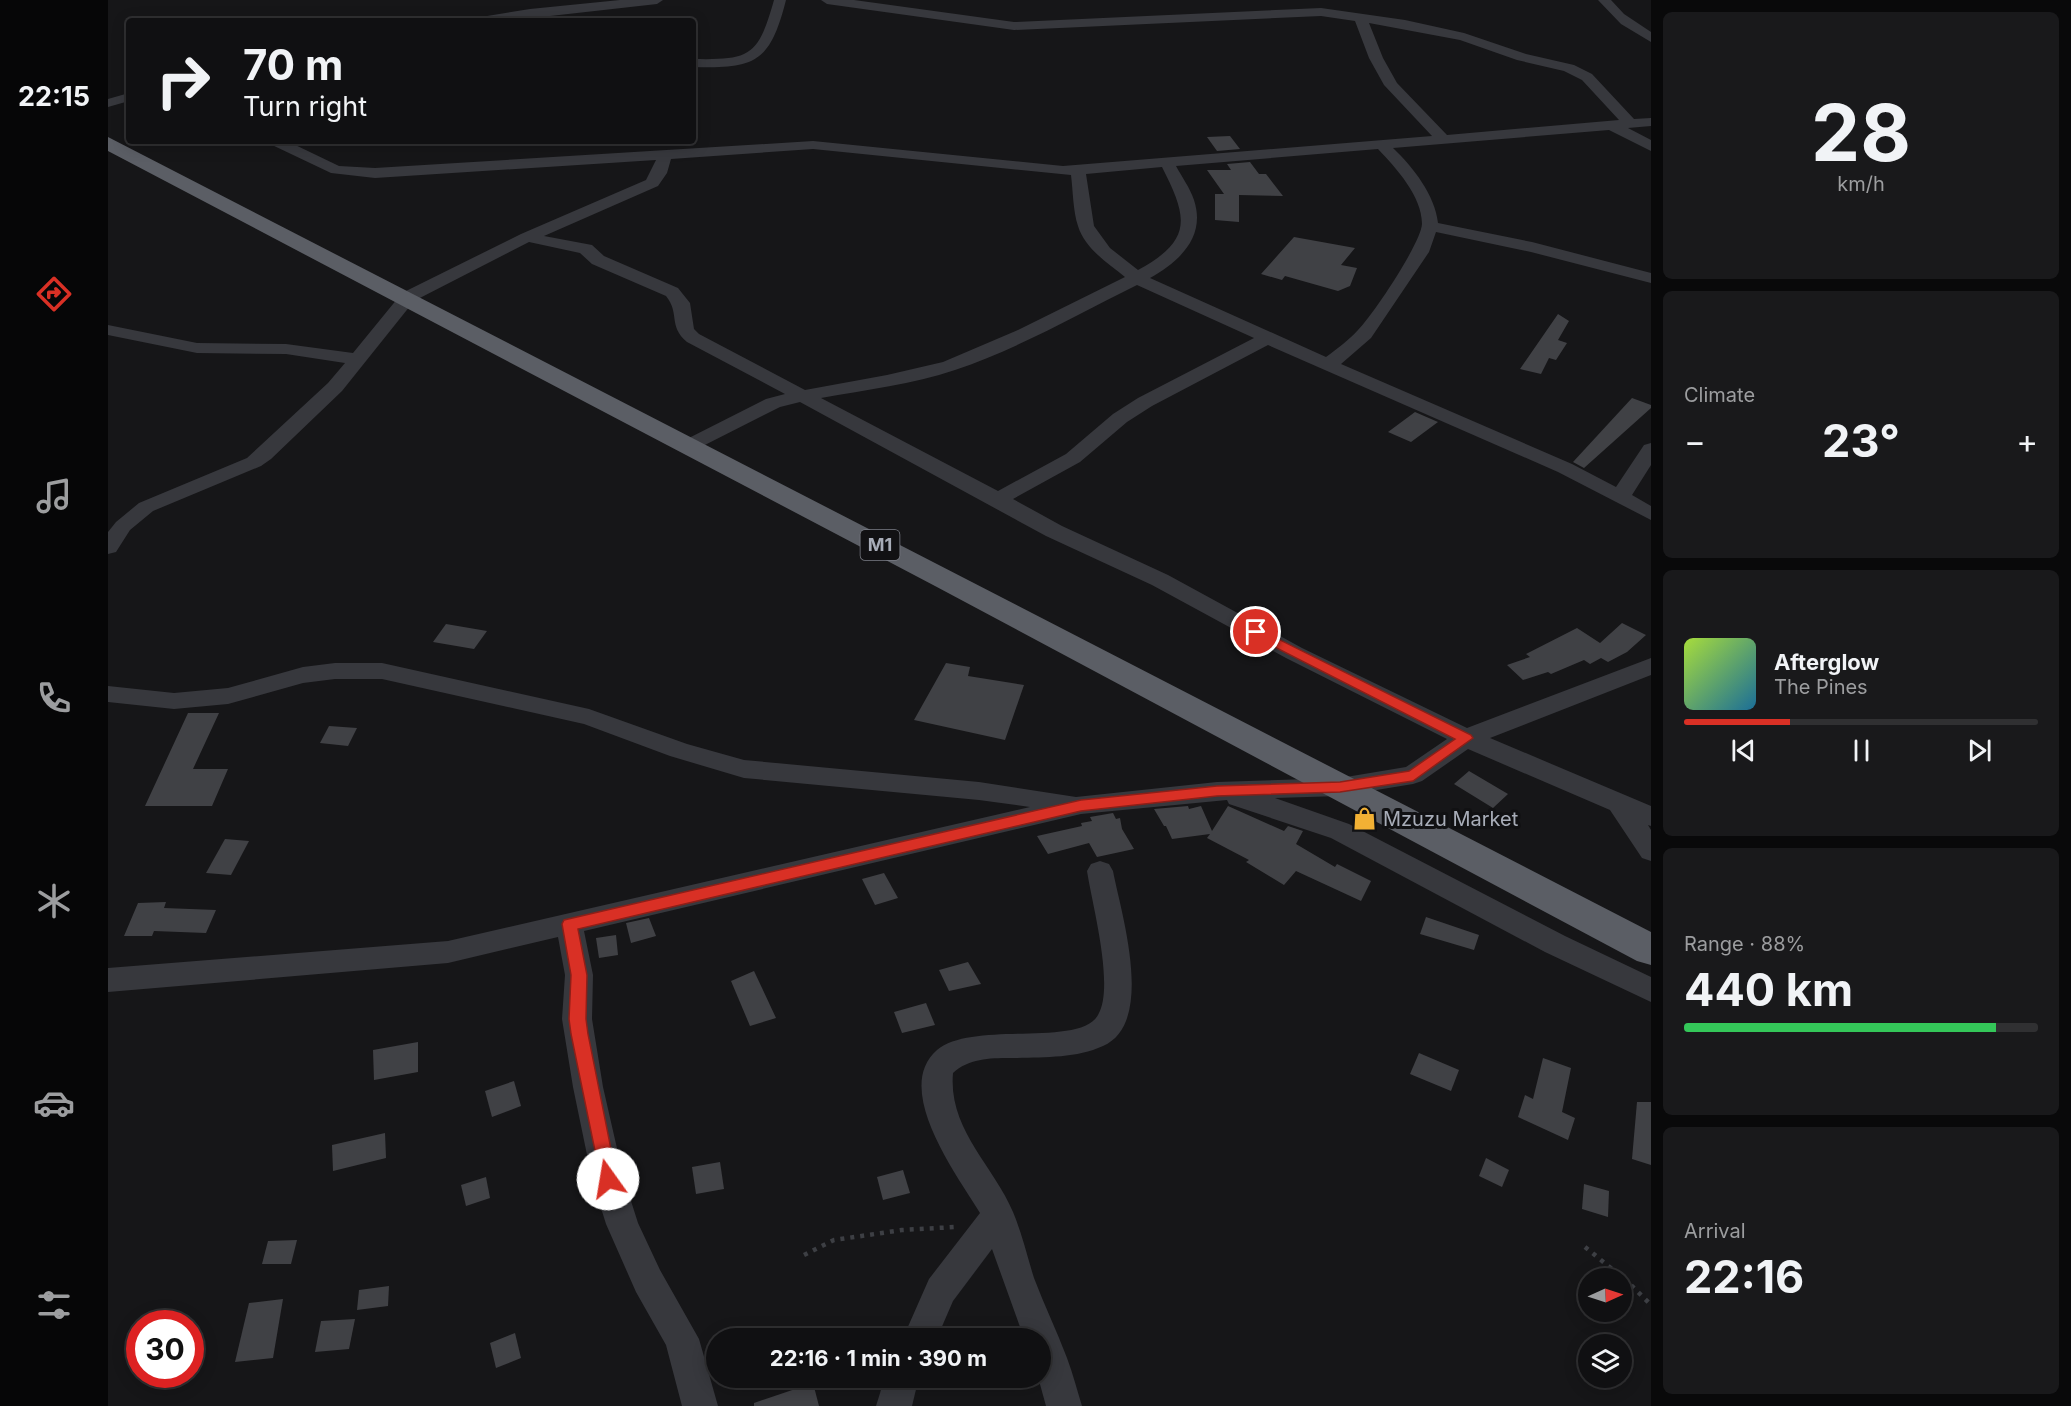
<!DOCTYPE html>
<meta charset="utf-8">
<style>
:root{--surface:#101012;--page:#19191b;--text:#f1f3f6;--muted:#9c9d9f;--line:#303032;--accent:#d93025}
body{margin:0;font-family:Inter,sans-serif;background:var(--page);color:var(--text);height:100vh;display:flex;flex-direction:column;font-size:22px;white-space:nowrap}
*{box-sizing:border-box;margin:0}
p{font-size:20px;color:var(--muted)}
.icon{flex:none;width:33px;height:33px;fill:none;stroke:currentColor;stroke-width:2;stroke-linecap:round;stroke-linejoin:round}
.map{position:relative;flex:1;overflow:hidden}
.side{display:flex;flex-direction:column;gap:12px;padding:12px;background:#09090a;width:420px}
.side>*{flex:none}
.guide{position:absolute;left:18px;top:18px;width:570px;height:126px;border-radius:6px;box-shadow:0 3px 15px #0003,0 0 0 2px var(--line);background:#101012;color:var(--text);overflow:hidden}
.needle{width:39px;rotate:87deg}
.tools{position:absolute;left:1470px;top:1268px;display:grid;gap:12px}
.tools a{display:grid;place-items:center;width:54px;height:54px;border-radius:50%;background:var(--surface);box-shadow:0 3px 15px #0003,0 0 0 2px var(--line);font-size:30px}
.speed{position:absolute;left:18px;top:1310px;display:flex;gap:12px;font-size:30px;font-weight:700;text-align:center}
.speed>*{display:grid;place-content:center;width:78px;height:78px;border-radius:50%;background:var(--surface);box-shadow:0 3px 15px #0003,0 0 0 2px var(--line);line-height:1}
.speed .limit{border:9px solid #d22;background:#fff;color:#111}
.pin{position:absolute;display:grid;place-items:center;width:51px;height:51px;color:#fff;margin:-26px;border:3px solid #fff;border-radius:50%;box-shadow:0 2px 6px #0007}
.me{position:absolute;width:66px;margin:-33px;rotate:347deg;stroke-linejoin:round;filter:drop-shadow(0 0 4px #0008)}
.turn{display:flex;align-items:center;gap:21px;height:126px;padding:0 18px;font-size:27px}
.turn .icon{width:78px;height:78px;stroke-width:2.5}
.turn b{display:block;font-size:42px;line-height:51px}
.big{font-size:45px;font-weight:700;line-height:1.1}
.side .card{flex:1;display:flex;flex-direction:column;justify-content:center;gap:9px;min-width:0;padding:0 21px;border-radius:9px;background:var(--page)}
.side .dial{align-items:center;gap:0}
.dial b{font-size:78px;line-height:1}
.song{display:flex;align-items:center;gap:18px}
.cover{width:72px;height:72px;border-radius:9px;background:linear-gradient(135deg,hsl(80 70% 55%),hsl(200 70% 35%))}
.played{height:6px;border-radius:3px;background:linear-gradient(90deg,var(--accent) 30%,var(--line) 30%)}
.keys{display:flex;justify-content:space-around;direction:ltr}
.heat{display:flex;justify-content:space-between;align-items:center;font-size:33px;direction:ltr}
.charge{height:9px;border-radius:4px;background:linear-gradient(90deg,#34c759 88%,var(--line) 0)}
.trip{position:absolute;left:598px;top:1328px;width:345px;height:60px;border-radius:30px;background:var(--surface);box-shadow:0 3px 15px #0003,0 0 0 2px var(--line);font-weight:700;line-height:60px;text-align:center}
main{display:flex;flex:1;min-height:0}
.dock{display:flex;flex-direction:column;width:108px;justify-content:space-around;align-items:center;background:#060607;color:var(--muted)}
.dock .icon{width:42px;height:42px}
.dock .active{color:var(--accent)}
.dock b{font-size:27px;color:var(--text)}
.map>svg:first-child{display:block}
.building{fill:#404145}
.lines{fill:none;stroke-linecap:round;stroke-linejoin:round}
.path{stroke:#3d3f44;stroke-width:4.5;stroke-dasharray:4 6;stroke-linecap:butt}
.minor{fill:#37383d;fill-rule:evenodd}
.trunk{fill:#5b5e65;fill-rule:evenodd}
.route{fill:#d93025;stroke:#8d1f18;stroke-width:1.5}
.labels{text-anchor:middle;stroke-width:6;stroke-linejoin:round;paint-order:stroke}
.shield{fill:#111113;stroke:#7b7e86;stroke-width:1.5}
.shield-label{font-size:18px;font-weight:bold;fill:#a8adb8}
.poi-label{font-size:20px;fill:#a8adb8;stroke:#111113;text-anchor:start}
</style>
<main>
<nav class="dock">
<b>22:15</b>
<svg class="icon active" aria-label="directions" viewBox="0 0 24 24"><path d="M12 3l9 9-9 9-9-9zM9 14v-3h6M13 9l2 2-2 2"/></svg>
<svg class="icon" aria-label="music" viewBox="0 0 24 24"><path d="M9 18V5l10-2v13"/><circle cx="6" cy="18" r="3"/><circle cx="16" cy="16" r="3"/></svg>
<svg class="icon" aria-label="phone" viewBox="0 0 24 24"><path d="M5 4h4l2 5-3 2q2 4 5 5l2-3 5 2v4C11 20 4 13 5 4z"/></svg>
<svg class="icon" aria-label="climate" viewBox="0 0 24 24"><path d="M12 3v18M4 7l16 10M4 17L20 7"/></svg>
<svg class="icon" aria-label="car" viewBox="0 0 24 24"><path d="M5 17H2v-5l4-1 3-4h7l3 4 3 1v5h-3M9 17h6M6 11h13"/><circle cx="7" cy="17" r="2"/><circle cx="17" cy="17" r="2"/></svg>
<svg class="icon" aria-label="filters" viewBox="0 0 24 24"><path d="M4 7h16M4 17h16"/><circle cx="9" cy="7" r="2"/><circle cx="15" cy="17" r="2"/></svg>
</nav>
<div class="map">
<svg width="1543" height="1406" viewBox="0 0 1543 1406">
<rect width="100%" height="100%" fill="#161618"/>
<g class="building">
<polygon points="1122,136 1132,149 1109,151 1099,137"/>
<polygon points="1142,162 1151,174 1158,174 1175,196 1131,195 1131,222 1107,220 1107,194 1116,194 1099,170 1123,170 1119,164"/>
<polygon points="1186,237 1247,248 1233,265 1249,268 1242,286 1230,291 1177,276 1174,280 1153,274"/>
<polygon points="1450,314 1461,321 1450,340 1459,343 1448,360 1441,358 1433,374 1412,369"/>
<polygon points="1524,398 1543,405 1543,408 1476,468 1465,462"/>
<polygon points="1307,412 1330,422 1303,442 1280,432"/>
<polygon points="1514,623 1538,635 1519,652 1500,662 1493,658 1482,664 1476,660 1443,674 1440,672 1415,680 1399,665 1422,657 1418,654 1469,628 1492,643"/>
<polygon points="338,624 379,631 366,649 325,642"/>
<polygon points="838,663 862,667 860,676 916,685 897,740 806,720"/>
<polygon points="80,713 111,713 85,769 120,769 104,806 37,806"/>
<polygon points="221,726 249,728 240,746 212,743"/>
<polygon points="1361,771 1400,794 1385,808 1346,784"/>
<polygon points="1080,806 1081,809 1093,806 1104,831 1120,806 1176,831 1180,826 1195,831 1188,844 1227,867 1229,864 1263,881 1253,901 1188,871 1176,885 1138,862 1141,860 1099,838 1102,834 1064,839 1058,826 1056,826 1046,809"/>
<polygon points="1005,813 1008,819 1012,818 1014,829 1026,849 989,857 981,843 940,854 929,836 974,826 973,823 984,821 982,817"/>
<polygon points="117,839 141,841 123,875 98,873"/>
<polygon points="776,873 790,898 767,905 754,879"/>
<polygon points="58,902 56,908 108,910 98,933 46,931 44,936 16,936 30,903"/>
<polygon points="1318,917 1371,935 1366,950 1312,934"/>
<polygon points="541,918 548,936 523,943 518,923"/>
<polygon points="508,935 510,955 491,958 488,938"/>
<polygon points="860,962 873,984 841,991 831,970"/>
<polygon points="646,971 668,1018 642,1026 623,981"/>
<polygon points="818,1003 827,1025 794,1033 786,1012"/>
<polygon points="310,1042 310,1072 266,1080 265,1050"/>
<polygon points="1311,1053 1351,1070 1343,1091 1302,1074"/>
<polygon points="1435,1058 1463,1068 1454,1112 1467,1118 1460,1140 1410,1117 1417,1095 1425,1099"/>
<polygon points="406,1081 413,1106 384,1117 377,1091"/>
<polygon points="1529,1102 1543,1102 1543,1165 1524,1159"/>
<polygon points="277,1133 278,1158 225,1171 224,1145"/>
<polygon points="1378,1158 1401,1170 1394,1187 1371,1176"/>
<polygon points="612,1162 616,1189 588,1194 584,1167"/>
<polygon points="795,1170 802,1193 775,1200 769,1177"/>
<polygon points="378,1177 382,1198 358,1206 353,1185"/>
<polygon points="1476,1184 1501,1191 1500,1217 1474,1209"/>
<polygon points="189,1240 183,1264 154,1264 160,1241"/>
<polygon points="281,1286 280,1306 249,1310 251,1290"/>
<polygon points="175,1299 165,1358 127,1362 141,1303"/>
<polygon points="247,1319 241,1349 207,1352 213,1321"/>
<polygon points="407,1333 413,1358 388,1368 382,1343"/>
<polygon points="705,1383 711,1406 646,1406 646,1403"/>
</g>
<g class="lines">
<g class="path">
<polyline points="1477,1247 1520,1282 1543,1305"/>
<polyline points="696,1255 726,1240 794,1230 847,1227"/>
</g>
<g class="minor">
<polygon points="512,0 555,0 549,4 397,21 367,21 373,17 422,9"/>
<path d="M666,0H678C662,63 647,69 585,67V59C642,60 650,57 666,0Z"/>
<path d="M713,0H746L906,22L1213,8L1297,20L1356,33L1418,54L1466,65L1484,74L1526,119L1543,118V126L1520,128L1543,140V151L1501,130L1285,148C1305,167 1327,195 1330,223L1424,242L1543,273V283L1423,252L1328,232L1321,252L1263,338L1233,364L1464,464L1508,487L1536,445L1543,443V465L1524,495L1543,506V520L1450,472L1160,345L1044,406L1019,422L972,462L905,499L954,526L1060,575L1194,648L1359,728L1543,658V675L1382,738L1543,806V826L1540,825L1543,830V861L1534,858L1502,810L1360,749L1314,781L1305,784L1232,796L1167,798L1241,824L1457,936L1543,977V1002L1437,952L1223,838L1121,804L1119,800L973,814L476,931L485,975L484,1019L495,1087L516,1179L530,1223L552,1270L591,1339L610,1406H574L558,1345L528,1292L498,1224L484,1179L465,1087L454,1019L457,975L450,937L340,963L0,992V968L340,941L922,807L871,800L636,778L562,756L476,724L274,679H227L195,683L120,704L66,709L0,702V686L66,693L120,688L195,667L227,663H274L481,709L579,744L636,760L871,782L968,797L1109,782L1232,778L1298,767L1339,739L1178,658L1044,585L938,536L692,402L672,407L587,450H573L570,446L573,442L658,399L677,394L579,342C560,326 572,313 558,296L484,264L472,253L421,242L306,301L234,391L163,459L153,466L45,511L22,530L8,552L0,554V532L8,522L31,503L139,458L220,383L237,363L178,354L89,353L0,335V325L89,343L178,344L245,353L294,293L413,234L538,180L548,160L267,178L223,173L162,144L160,141H179L231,166L267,168L705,141L955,166L1324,136L1276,85L1261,58L1247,21L1213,16L906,30L719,4ZM1261,23L1352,40L1409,60L1456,71L1474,80L1511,120L1339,135L1289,83L1275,58ZM705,149L963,175C965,191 965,211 970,226C977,249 1000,263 1017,277L910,330L835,362L779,375L697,390L591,334L586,329L582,303L570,288L496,256L484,245L436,236L550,186L559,173L563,159ZM1270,149C1288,168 1314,196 1314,224C1313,243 1265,315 1250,330C1241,340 1229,349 1218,357L1042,278C1072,261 1098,237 1086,200C1082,188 1074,177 1068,166ZM1054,167C1080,218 1085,240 1030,270L1002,248L986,226L978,174ZM1029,285L1146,338L1030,398L1005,414L958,454L890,491L713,398C758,390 805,384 847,370C910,349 970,314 1029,285Z"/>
<polygon points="1490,0 1503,0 1516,14 1543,32 1543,42 1513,24"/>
<polygon points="21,93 21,101 0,107 0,99"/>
<path d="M992,861L1001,864L1005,871C1013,913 1048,1023 995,1046C969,1058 938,1057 909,1058C887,1058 862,1057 845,1073C840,1129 885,1165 905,1212C914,1233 919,1256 926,1278C936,1305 949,1331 959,1358C965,1374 969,1390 974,1406H938L930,1377H933V1338H916L884,1249L845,1301L829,1338H795L821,1279L872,1213C849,1175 784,1089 829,1050C865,1020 972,1048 990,1015C1007,987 984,904 979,871L983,864Z"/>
<polygon points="777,1377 811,1377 804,1406 768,1406"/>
</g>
<polygon class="trunk" points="0,137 1543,932 1543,965 1529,961 827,586 0,151"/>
</g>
<polygon class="route" points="1148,628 1363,735 1365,738 1305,781 1232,792 1109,796 973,811 470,929 479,975 478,1019 480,1034 509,1179 506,1185 500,1187 494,1185 463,1034 461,1019 463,975 454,924 456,920 973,800 1109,786 1232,782 1301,771 1347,739 1143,635 1141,632 1143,629"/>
<defs>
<symbol id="shop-bare" viewBox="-9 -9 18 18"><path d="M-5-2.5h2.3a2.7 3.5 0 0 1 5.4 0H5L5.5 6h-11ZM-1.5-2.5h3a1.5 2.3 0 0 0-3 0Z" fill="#f2b134" stroke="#111113" stroke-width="2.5" paint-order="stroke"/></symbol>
</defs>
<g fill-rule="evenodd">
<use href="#shop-bare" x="1240" y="802" width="33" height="33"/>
</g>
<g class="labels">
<rect class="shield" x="752.5" y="530" width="39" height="30" rx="4.5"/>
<g class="shield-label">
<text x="772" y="551">M1</text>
</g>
<g class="poi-label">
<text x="1275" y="826">Mzuzu Market</text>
</g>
</g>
</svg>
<div class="tools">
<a><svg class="needle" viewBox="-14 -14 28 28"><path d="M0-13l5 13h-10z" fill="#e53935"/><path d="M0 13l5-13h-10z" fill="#9c9d9f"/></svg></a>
<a><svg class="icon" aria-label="layers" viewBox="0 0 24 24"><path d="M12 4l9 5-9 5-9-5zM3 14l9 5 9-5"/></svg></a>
</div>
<div class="speed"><div class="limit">30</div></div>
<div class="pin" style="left:1148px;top:632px;background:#d93025"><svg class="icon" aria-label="arrive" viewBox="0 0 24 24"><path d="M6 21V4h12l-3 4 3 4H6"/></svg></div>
<svg class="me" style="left:500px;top:1179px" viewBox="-20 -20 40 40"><circle r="19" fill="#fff"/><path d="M0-13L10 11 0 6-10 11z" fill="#d93025"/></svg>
<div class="trip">22:16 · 1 min · 390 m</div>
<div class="guide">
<div class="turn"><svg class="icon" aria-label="right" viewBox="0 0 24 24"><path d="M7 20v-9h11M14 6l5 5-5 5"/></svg><div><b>70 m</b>Turn right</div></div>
</div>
</div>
<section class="side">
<div class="card dial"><b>28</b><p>km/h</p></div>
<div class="card"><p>Climate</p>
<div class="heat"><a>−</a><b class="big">23°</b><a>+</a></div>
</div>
<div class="card">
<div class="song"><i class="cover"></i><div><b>Afterglow</b><p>The Pines</p></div></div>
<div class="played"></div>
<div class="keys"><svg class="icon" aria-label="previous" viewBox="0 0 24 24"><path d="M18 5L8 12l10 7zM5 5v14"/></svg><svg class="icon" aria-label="pause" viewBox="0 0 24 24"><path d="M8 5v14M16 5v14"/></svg><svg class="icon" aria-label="next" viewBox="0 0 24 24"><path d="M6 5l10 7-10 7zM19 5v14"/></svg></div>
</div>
<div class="card"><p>Range · 88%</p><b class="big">440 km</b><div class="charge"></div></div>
<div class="card"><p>Arrival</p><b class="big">22:16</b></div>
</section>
</main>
